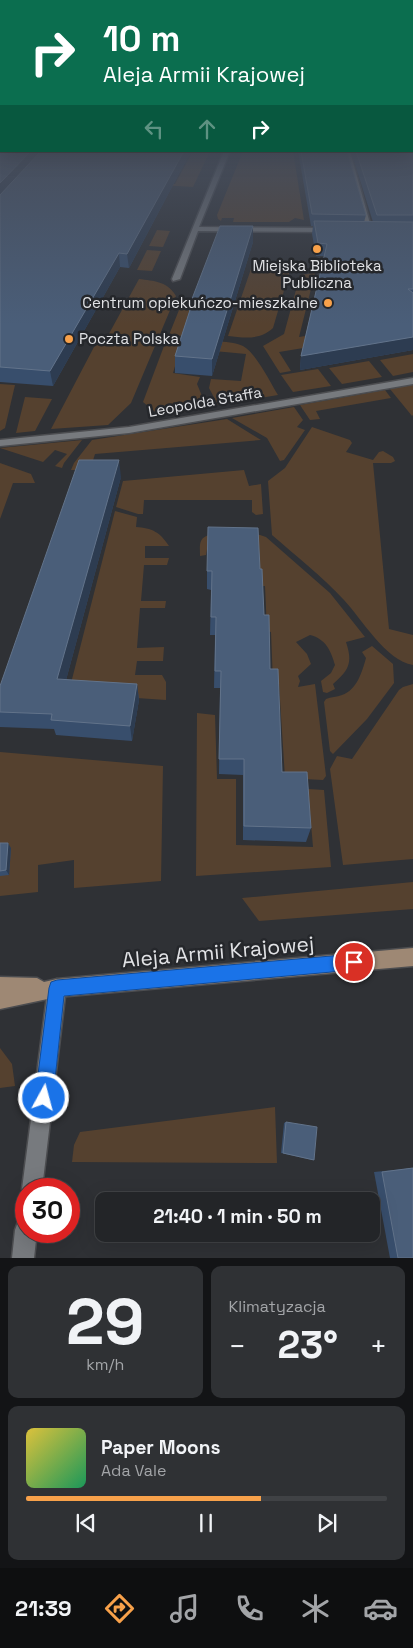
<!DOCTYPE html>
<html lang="pl">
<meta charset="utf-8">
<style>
:root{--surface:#232528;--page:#2f3134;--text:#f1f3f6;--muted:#a3a5a8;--line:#404245;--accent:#f8a14a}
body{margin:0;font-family:"Space Grotesk",sans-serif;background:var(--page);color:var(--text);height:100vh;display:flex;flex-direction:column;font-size:19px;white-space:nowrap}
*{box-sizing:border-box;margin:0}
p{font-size:16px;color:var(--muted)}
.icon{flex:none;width:28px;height:28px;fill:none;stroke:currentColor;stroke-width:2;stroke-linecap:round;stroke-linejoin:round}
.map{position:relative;height:1258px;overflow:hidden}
.drawer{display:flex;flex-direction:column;gap:8px;padding:8px;background:#131416;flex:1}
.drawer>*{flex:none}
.top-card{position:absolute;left:0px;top:0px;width:414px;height:152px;box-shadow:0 5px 20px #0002,0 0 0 1px var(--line);background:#0b6e4f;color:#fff;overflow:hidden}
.speed{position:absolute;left:15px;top:1178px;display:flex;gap:10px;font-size:25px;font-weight:700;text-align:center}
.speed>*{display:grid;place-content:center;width:65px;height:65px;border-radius:50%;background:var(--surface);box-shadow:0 5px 20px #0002,0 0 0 1px var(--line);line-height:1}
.speed .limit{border:8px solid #d22;background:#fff;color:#111}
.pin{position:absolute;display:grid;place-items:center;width:42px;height:42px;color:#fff;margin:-21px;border:2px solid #fff;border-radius:50%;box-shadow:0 1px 5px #0007}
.me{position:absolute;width:55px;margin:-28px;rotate:7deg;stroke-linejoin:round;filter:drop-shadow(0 0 4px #0008)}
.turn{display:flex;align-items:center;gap:18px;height:105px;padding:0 20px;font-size:22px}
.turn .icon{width:65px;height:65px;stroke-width:2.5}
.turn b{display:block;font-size:35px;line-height:42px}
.lanes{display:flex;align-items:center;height:48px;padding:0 20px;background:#0003;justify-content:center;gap:25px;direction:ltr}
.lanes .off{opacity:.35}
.big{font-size:38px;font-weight:800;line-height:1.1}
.drawer .widget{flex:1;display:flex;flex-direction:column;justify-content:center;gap:8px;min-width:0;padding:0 18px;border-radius:10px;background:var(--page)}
.drawer .dial{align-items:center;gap:0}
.dial b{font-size:65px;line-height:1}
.song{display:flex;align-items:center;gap:15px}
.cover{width:60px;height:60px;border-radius:8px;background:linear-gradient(135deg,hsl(50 70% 55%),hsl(150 70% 35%))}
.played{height:5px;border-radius:2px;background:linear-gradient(90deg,var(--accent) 65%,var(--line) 65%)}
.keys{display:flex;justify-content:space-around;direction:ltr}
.heat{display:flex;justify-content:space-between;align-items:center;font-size:28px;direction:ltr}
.drawer .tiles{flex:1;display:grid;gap:8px;grid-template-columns:1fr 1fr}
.widget:last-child{grid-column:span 2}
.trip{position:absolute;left:95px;top:1192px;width:285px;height:50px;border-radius:10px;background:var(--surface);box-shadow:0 5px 20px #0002,0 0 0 1px var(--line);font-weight:800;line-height:50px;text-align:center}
.dock{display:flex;height:80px;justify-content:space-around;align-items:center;background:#0e0f10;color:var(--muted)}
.dock .icon{width:35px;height:35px}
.dock .on{color:var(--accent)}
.dock b{font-size:22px;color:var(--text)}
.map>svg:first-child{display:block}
.green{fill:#55412f}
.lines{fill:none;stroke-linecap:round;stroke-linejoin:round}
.street-casing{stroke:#4c4d50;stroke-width:3}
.secondary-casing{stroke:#4c4d50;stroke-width:3}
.street{fill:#777a7e;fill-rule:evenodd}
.secondary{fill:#9e8874;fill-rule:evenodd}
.wall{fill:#384e6c}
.shaded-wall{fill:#2d3c51}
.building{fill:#4a5e79;stroke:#62738a}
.route{fill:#1a73e8;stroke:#114b97}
.poi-dot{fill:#f8a14a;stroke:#25272b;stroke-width:2}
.labels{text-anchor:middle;stroke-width:5;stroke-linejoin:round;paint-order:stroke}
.far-poi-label{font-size:15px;fill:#e1e2e5;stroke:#25272b}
.far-street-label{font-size:15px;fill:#e1e2e5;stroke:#25272b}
.near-street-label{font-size:21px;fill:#e1e2e5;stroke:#25272b}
</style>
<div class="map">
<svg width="413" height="1258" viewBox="0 0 413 1258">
<rect width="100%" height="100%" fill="#2f3135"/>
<g class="green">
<polygon points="193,151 210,151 193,187 144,184 145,182 175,184"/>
<polygon points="243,151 293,151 304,220 295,218 289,222 233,222 234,218 222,218 221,221 218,219 217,215"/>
<polygon points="157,230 170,231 163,247 149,246"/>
<polygon points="147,250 161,251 152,271 137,270"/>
<path d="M253,263L300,264L290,270L273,328C260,340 245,338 228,336Z"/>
<polygon points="315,273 299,337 413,319 413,330 279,352 291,371 280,373 263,346 284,334 300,275"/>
<path d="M139,279C154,281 167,281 176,296L131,403L108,425L51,429L94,347L105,341Z"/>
<polygon points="179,310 191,310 184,336 169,335"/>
<polygon points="167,338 208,341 180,349 173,373 200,377 197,384 207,408 159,415 143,402"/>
<path d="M216,341C225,342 235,342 243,346C256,353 270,382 278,395L218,405L209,388L211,379L241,381L246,354L214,351Z"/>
<polygon points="413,354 413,372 393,376 380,360"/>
<polygon points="369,361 382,377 342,384 329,368"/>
<polygon points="318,369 331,386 293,392 281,375"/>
<polygon points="0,384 15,385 5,428 0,431"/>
<polygon points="413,384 413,415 412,416 390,389"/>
<polygon points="385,390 391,398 316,411 320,419 310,420 300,405"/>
<polygon points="25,397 52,399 35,431 16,433"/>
<polygon points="294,407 303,420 297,427 305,430 284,460 280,461 267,438 232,418"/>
<polygon points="227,419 261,440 95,454 90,470 71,470 74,463 92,440"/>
<path d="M312,427L350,440L352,443L346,452L373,460L379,452L383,451L393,457L395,461L391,463H373L389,629L413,635V665C386,661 361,618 344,600C322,576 296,556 272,535L268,481L285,468Z"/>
<polygon points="82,440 64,463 62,468 55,466 67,454 55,450 43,462 0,448"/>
<polygon points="0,463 31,474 35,483 13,483 0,519"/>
<polygon points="244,470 249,486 261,484 263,514 256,515 252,512 252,500 144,500 143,514 138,514 116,507 123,481"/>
<path d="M115,511L137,517L136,527C152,528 160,532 169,546H145V558H169L167,565H144L141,601H166L165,608H140L137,648L164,647L163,661H137L135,675H162L166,682V700L78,694L70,687Z"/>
<path d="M209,535H260L266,537L330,593L365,637L346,642C353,663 349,670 333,684L335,689L327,693L323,692L321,681L331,673L335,665C331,651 326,639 310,635L296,642L307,654L311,664L298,676L300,681L298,687L315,684L326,776L323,780L285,778L279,684L273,683L271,632L267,631L265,586H261L259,546L208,544L206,555L200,556C200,546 198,538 209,535Z"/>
<path d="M372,646L393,664L394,683L367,719L333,754L330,751L324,702L326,699C331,697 337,697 342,695C357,690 362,672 366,658L362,652Z"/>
<polygon points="413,684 413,859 343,865 330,769 337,756 352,759 399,690 403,687"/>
<polygon points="197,713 215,715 217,779 236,779 236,845 313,847 308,789 324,790 331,867 196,876"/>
<polygon points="0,752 163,766 161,881 74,888 74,860 38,865 38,892 0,896"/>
<polygon points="413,882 413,909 259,921 242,898"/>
<polygon points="0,1048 12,1064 15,1086 0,1088"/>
<polygon points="275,1107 277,1163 72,1162 74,1145 80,1132"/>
</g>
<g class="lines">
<defs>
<g id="street">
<polygon points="224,151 230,151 199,227 329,228 332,230 329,232 198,231 180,279 173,281 172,279"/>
<polygon points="344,151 350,151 372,231 367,230"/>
<polygon points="413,378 413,384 129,433 0,446 0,440 129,427"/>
<polygon points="57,979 63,982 66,988 42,1189 26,1189 26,1197 22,1189 48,988 51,982"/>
<polygon points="26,1219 26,1231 37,1231 34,1258 12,1258 15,1230 18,1222"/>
</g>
<polygon id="secondary" points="413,948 413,966 57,997 0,1009 0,977 37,978 44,982 57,979"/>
</defs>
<use href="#street" class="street-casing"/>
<use href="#secondary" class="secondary-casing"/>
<use href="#street" class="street"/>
<use href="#secondary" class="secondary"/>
</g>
<g class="wall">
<polygon points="0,148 191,151 129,268 120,267 53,386 0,382"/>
<polygon points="413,148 413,350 300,370 301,356 324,256 316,256 312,234 313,226 311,226 298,151 347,151 366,215 364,222 373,222 351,151 412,151"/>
<polygon points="253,226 253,242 212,376 175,373 175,356 190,309 190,304"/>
<polygon points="121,477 66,680 137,684 139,700 132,741 56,735 54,729 0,727 0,686"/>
<polygon points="260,569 264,615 282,772 311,828 306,842 243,840 243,775 219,774 220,688 214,688 215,635 210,635 211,590 207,589 207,571"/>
<polygon points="0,843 11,848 9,875 0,876"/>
<polygon points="286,1122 314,1160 312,1160 281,1153 284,1123"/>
<polygon points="413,1168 413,1258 390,1258 374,1172"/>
</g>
<g class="shaded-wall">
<polygon points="31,151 44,151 0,199 0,183"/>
<polygon points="184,151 191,151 129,268 127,254"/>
<polygon points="253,226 253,242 212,376 212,359"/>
<polygon points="119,253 120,267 53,386 50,371"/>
<polygon points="413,337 413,350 300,370 301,356"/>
<polygon points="119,460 121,477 62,695 57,679"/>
<polygon points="137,684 139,700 132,741 130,726"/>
<polygon points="8,843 11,848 9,875 6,870"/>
</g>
<g class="building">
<polygon points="0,148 1,148 1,151 31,151 0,183"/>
<polygon points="412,148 413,215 377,215 356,151 412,151"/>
<polygon points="41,151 184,151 127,254 119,253 50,371 0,367 0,195"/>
<polygon points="301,151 347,151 366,215 312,214"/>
<polygon points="314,221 413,222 413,289 408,289 413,293 413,337 301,356 327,244 318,243"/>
<polygon points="220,226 253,226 212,359 175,356 192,304 190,304"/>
<polygon points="79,460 119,460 57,679 137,684 130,726 51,720 52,714 0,712 0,686"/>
<polygon points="208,527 258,528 260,569 262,569 264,615 269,615 270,669 278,669 282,772 307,772 311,828 244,826 244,759 219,759 221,671 215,671 216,617 211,617 212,571 207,571"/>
<polygon points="0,843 8,843 6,870 0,871"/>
<polygon points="286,1122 317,1127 314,1160 283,1153"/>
<polygon points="413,1168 413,1258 398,1258 382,1172"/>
</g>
<linearGradient id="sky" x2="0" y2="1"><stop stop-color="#1a1b1d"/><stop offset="0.46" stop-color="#474e5c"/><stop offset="1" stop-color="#474e5c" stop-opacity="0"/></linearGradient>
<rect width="413" height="325" fill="url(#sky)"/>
<polygon class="route" points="354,954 360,957 362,962 360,968 354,970 64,996 53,1098 51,1105 44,1107 38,1105 35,1098 49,988 51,982 57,980"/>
<g class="poi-dot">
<circle cx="317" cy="249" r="5"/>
<circle cx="328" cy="303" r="5"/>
<circle cx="69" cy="339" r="5"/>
</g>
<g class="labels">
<g class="far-poi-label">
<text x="317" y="271">Miejska Biblioteka<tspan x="317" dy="17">Publiczna</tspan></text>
<text x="318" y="308" text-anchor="end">Centrum opiekuńczo-mieszkalne</text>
<text x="79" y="344" text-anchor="start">Poczta Polska</text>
</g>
<g class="far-street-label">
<text transform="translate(205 402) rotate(-10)" y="5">Leopolda Staffa</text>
</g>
<g class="near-street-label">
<text transform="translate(218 952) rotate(-5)" y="7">Aleja Armii Krajowej</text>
</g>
</g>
</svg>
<div class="speed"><div class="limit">30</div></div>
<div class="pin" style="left:354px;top:962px;background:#d93025"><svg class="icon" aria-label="arrive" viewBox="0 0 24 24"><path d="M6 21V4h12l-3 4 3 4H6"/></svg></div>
<svg class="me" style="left:44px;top:1098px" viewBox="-20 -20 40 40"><circle r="17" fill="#1a73e8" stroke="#fff" stroke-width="3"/><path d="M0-11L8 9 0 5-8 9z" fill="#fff"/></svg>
<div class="trip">21:40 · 1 min · 50 m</div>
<div class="top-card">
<div class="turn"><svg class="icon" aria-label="right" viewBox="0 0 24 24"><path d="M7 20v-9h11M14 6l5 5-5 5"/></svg><div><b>10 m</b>Aleja Armii Krajowej</div></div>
<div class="lanes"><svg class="icon off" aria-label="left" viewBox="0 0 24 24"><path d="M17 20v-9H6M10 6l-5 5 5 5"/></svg><svg class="icon off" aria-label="ahead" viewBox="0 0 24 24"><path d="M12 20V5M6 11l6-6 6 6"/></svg><svg class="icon" aria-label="right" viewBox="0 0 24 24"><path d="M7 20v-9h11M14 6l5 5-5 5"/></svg></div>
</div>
</div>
<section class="drawer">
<div class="tiles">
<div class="widget dial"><b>29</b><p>km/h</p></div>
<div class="widget"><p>Klimatyzacja</p>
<div class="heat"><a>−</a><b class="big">23°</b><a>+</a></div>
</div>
<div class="widget">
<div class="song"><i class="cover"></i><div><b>Paper Moons</b><p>Ada Vale</p></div></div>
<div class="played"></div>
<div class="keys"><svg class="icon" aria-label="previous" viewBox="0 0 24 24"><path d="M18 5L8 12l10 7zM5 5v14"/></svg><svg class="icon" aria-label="pause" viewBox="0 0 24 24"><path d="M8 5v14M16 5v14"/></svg><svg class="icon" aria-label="next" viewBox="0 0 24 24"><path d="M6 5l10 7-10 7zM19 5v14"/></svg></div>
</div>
</div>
</section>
<nav class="dock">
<b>21:39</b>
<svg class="icon on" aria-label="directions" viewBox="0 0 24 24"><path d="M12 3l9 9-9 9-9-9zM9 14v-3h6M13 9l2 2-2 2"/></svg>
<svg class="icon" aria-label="music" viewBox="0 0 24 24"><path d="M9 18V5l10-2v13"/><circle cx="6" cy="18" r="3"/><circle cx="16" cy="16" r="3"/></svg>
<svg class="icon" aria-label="phone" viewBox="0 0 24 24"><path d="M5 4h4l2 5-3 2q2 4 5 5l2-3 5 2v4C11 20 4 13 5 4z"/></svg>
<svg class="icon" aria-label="climate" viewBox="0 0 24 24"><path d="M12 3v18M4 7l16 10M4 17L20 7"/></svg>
<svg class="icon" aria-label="car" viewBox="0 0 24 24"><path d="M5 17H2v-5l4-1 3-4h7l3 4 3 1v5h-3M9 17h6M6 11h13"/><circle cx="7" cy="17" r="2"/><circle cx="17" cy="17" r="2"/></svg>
</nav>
